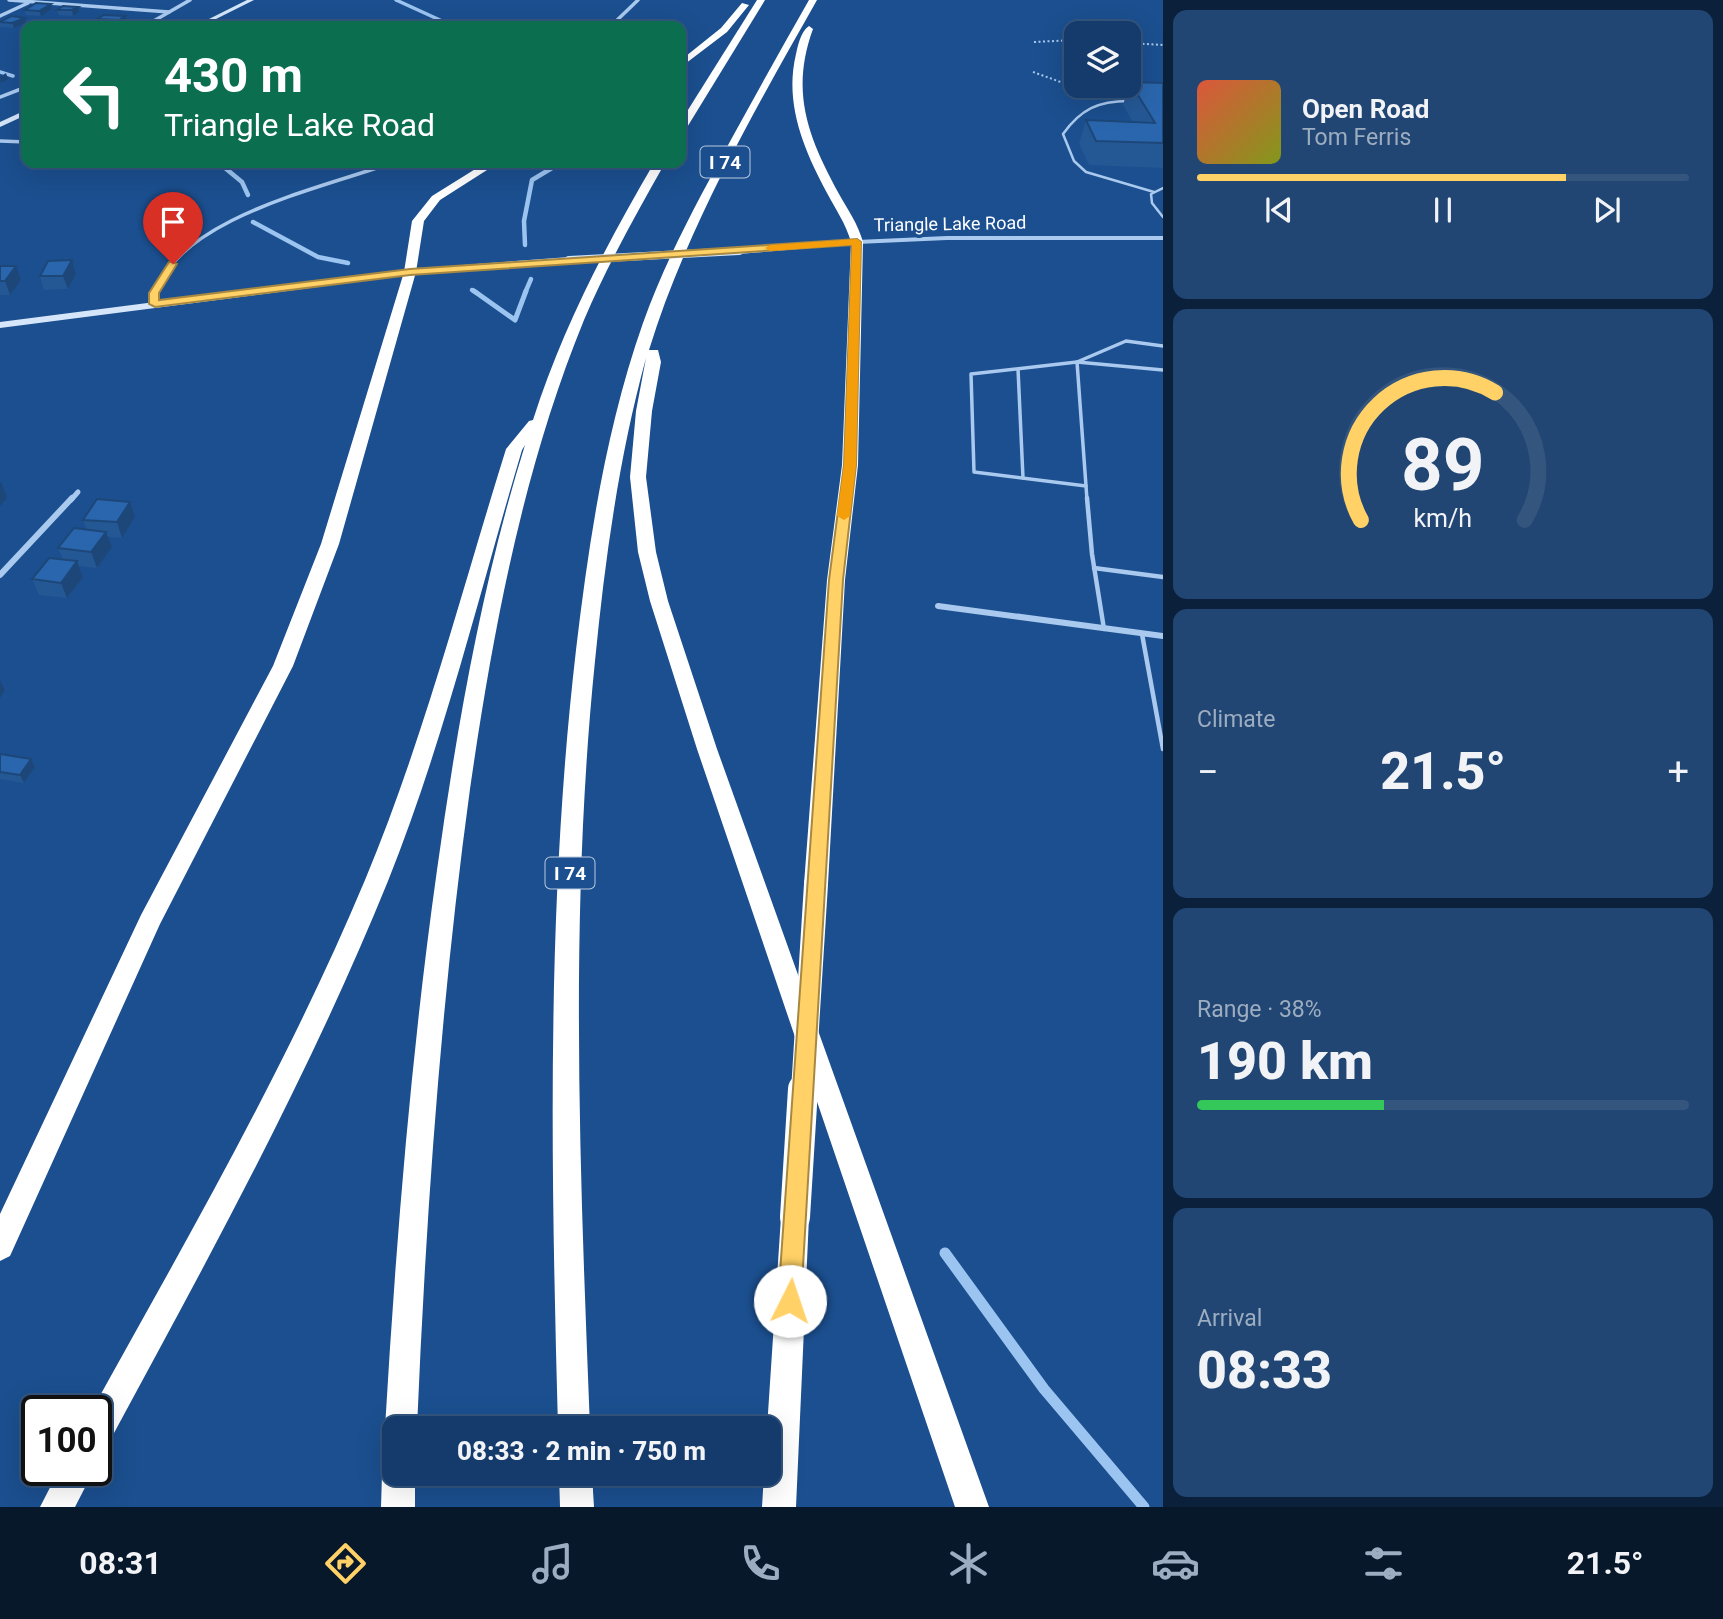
<!DOCTYPE html>
<meta charset="utf-8">
<style>
:root{--surface:#143b6b;--page:#214673;--text:#f1f3f6;--muted:#9dadc1;--line:#33557e;--accent:#ffd166}
body{margin:0;font-family:Roboto,sans-serif;background:var(--page);color:var(--text);height:100vh;display:flex;flex-direction:column;font-size:26px;white-space:nowrap}
*{box-sizing:border-box;margin:0}
p{font-size:23px;color:var(--muted)}
.icon{flex:none;width:38px;height:38px;fill:none;stroke:currentColor;stroke-width:2;stroke-linecap:round;stroke-linejoin:round}
.map{position:relative;flex:1;overflow:hidden}
.side{display:flex;flex-direction:column;gap:10px;padding:10px;background:#0b203b;width:560px}
.side>*{flex:none}
.banner{position:absolute;left:21px;top:21px;width:665px;height:147px;border-radius:14px;box-shadow:0 7px 28px #0002,0 0 0 2px var(--line);background:#0b6e4f;color:#fff;overflow:hidden}
.controls{position:absolute;left:1064px;top:21px;display:grid;gap:14px}
.controls a{display:grid;place-items:center;width:77px;height:77px;border-radius:14px;background:var(--surface);box-shadow:0 7px 28px #0002,0 0 0 2px var(--line);font-size:35px}
.speed{position:absolute;left:21px;top:1395px;display:flex;gap:14px;font-size:35px;font-weight:700;text-align:center}
.speed>*{display:grid;place-content:center;width:91px;height:91px;border-radius:50%;background:var(--surface);box-shadow:0 7px 28px #0002,0 0 0 2px var(--line);line-height:1}
.speed .limit{border:4px solid #111;border-radius:10px;background:#fff;color:#111}
.pin{position:absolute;display:grid;place-items:center;width:60px;height:60px;color:#fff;margin:-72px -30px;border-radius:50% 50% 50% 0;rotate:-45deg;box-shadow:0 0 7px #0007}
.pin .icon{rotate:45deg}
.me{position:absolute;width:77px;margin:-38px;rotate:4deg;stroke-linejoin:round;filter:drop-shadow(0 0 5px #0008)}
.turn{display:flex;align-items:center;gap:24px;height:147px;padding:0 28px;font-size:32px}
.turn .icon{width:91px;height:91px;stroke-width:2.5}
.turn b{display:block;font-size:49px;line-height:60px}
.big{font-size:52px;font-weight:800;line-height:1.1}
.side .widget{flex:1;display:flex;flex-direction:column;justify-content:center;gap:10px;min-width:0;padding:0 24px;border-radius:14px;background:var(--page)}
.side .dial{align-items:center;gap:0}
.dial svg{height:182px;overflow:visible;fill:none;stroke:var(--line);stroke-width:7;stroke-linecap:round;text-anchor:middle}
.dial text{fill:var(--text);stroke:none}
.song{display:flex;align-items:center;gap:21px}
.cover{width:84px;height:84px;border-radius:10px;background:linear-gradient(135deg,hsl(10 70% 55%),hsl(70 70% 35%))}
.played{height:7px;border-radius:4px;background:linear-gradient(90deg,var(--accent) 75%,var(--line) 75%)}
.keys{display:flex;justify-content:space-around;direction:ltr}
.heat{display:flex;justify-content:space-between;align-items:center;font-size:38px;direction:ltr}
.charge{height:10px;border-radius:5px;background:linear-gradient(90deg,#34c759 38%,var(--line) 0)}
.trip{position:absolute;left:382px;top:1416px;width:399px;height:70px;border-radius:14px;background:var(--surface);box-shadow:0 7px 28px #0002,0 0 0 2px var(--line);font-weight:800;line-height:70px;text-align:center}
.menu{display:flex;height:112px;justify-content:space-around;align-items:center;background:#08182b;color:var(--muted)}
.menu .icon{width:49px;height:49px}
.menu .active{color:var(--accent)}
.menu b{font-size:32px;color:var(--text)}
main{display:flex;flex:1;min-height:0}
.map>svg:first-child{display:block}
.lines{fill:none;stroke-linecap:round;stroke-linejoin:round}
.stream-far3{stroke:#9cc4f0;stroke-width:3.5}
.stream-far2{stroke:#9cc4f0;stroke-width:4.5}
.stream-far1{stroke:#9cc4f0;stroke-width:5}
.stream{stroke:#9cc4f0;stroke-width:11}
.path{stroke:#a9c9ee;stroke-width:2;stroke-dasharray:2 2.5;stroke-linecap:butt}
.service-far2{stroke:#a9c9ee;stroke-width:2.5}
.service-far1{stroke:#a9c9ee;stroke-width:3.5}
.service{stroke:#a9c9ee;stroke-width:4.5}
.minor-far2{stroke:#a9c9ee;stroke-width:3.5}
.minor-far1{stroke:#a9c9ee;stroke-width:5}
.minor{stroke:#a9c9ee;stroke-width:6}
.tertiary{fill:#a9c9ee;fill-rule:evenodd}
.secondary{fill:#d6e6fa;fill-rule:evenodd}
.motorway{fill:#fff;fill-rule:evenodd}
.secondary-bridge{stroke:#d6e6fa;stroke-width:8}
.motorway-bridge-far1{stroke:#fff;stroke-width:24}
.motorway-bridge{stroke:#fff;stroke-width:30}
.wall{fill:#245895}
.shaded-wall{fill:#1d4779}
.building{fill:#2a66ad;stroke:#1d4779;stroke-width:2}
.route{fill:#ffd166;stroke:#a68842;stroke-width:2}
.slow{fill:#f59e0b}
.labels{text-anchor:middle;stroke-width:7;stroke-linejoin:round;paint-order:stroke}
.far-street-label{font-size:18px;fill:#fff;stroke:#1b4f8f}
.shield{fill:#1b4f8f;stroke:#bbcadd;stroke-width:2}
.shield-label{font-size:19px;font-weight:bold;fill:#fff}
</style>
<main>
<div class="map">
<svg width="1163" height="1507" viewBox="0 0 1163 1507">
<rect width="100%" height="100%" fill="#1b4f8f"/>
<g class="lines">
<g class="stream-far3">
<polyline points="396,0 453,26"/>
<polyline points="0,72 13,76"/>
</g>
<g class="stream-far2">
<polyline points="219,163 242,182 248,195"/>
<polyline points="253,222 318,257 348,263"/>
<polyline points="525,245 524,221 532,180 552,168"/>
<polyline points="472,290 477,293"/>
<polyline points="525,293 531,279"/>
</g>
<polyline class="stream-far1" points="474,291 515,320 526,291"/>
<polyline class="stream" points="945,1253 1044,1389 1144,1507"/>
<g class="path">
<polyline points="1034,42 1076,40"/>
<polyline points="1129,43 1163,45"/>
<polyline points="1033,72 1091,93"/>
</g>
<g class="service-far2">
<path d="M1129,101C1098,101 1081,109 1063,134L1074,161L1086,172L1154,192"/>
<polyline points="1163,188 1151,194 1152,203 1163,217"/>
</g>
<g class="service-far1">
<polyline points="1018,369 1023,478"/>
<polyline points="1086,486 1077,362 1163,370"/>
<polyline points="1087,500 1086,486 974,472 971,374 1077,362 1126,341 1163,346"/>
</g>
<g class="service">
<polyline points="1087,498 1092,554 1104,629"/>
<polyline points="1094,568 1163,577"/>
<polyline points="1142,634 1163,749"/>
</g>
<g class="minor-far2">
<polyline points="9,0 169,12"/>
<polyline points="0,16 28,3"/>
<polyline points="145,26 190,0"/>
<polyline points="611,26 638,0"/>
<polyline points="0,97 26,87"/>
<polyline points="0,141 26,142"/>
<path d="M155,293C181,217 323,188 391,163"/>
</g>
<g class="minor-far1">
<polyline points="155,304 156,291"/>
<polyline points="71,500 78,492"/>
</g>
<g class="minor">
<polyline points="0,575 72,498"/>
<polyline points="938,606 1163,636"/>
</g>
<polygon class="tertiary" points="947,236 1163,236 1163,240 947,240 857,244 853,242 857,240"/>
<g class="secondary">
<polygon points="247,0 254,0 202,26 195,26"/>
<polygon points="26,110 26,115 0,127 0,122"/>
<polygon points="857,240 860,240 860,244 739,254 735,251 739,248"/>
<polygon points="569,257 573,260 572,262 410,275 0,328 0,322 410,269"/>
</g>
<g class="motorway">
<polygon points="757,0 765,0 686,129 681,132 681,121"/>
<path d="M809,0H817C755,110 686,229 649,350H658L661,362L652,411L646,477L656,552L668,601L717,749L989,1507H955L697,749L650,601L638,552L630,477L636,411L646,358C619,457 605,559 595,661C569,916 580,1172 590,1428H558C551,1168 546,908 576,650C589,540 606,428 643,323C666,258 700,197 733,136C758,91 783,45 809,0Z"/>
<polygon points="742,3 749,5 727,32 681,67 681,60 721,28"/>
<path d="M809,26L813,29C790,92 808,137 839,194C848,210 858,224 863,242L858,465L845,580L828,884L824,891L816,893L808,891L804,884L827,580L842,465L851,242C846,224 836,210 827,193C804,150 784,104 796,54C798,45 801,31 809,26Z"/>
<polygon points="485,163 498,163 440,200 424,221 416,272 339,544 293,666 160,924 10,1256 0,1261 0,1214 141,915 273,666 321,544 404,272 412,221 432,196"/>
<path d="M654,163H665C636,214 607,266 584,320C523,469 493,630 470,789C441,1001 426,1214 417,1428H394V1441L390,1439L385,1428C396,1241 411,1055 437,870C457,726 482,583 525,445L522,450C479,594 444,741 388,881C309,1076 207,1261 107,1446L96,1451V1410H92C188,1237 288,1064 365,880C423,741 461,593 506,449L529,421L533,420C562,329 606,245 654,163Z"/>
<polygon points="795,1203 805,1207 809,1217 796,1507 762,1507 764,1474 768,1474 767,1428 781,1217 785,1207"/>
<polygon points="394,1460 394,1474 415,1474 415,1507 381,1507 382,1474 387,1462"/>
<polygon points="59,1470 94,1470 75,1507 40,1507"/>
<polygon points="559,1474 592,1474 594,1507 560,1507"/>
</g>
<polyline class="secondary-bridge" points="569,260 739,251"/>
<polyline class="motorway-bridge-far1" points="803,1091 816,884"/>
<polyline class="motorway-bridge" points="795,1217 803,1089"/>
</g>
<g class="wall">
<polygon points="63,6 79,12 73,16 59,15 57,10"/>
<polygon points="52,9 41,16 26,15 25,10"/>
<polygon points="104,15 126,21 120,25 99,24 97,19"/>
<polygon points="25,18 26,23 14,28 0,27 0,21"/>
<polygon points="1130,82 1163,83 1163,168 1089,165 1079,144 1086,120 1133,122 1123,105"/>
<polygon points="34,163 61,163 56,167 35,165"/>
<polygon points="72,260 76,274 68,289 44,290 40,276"/>
<polygon points="0,266 16,266 21,280 10,295 0,295"/>
<polygon points="135,517 122,538 108,537 112,547 97,568 79,566 83,577 67,598 39,595 32,579 63,559 58,548 87,530 83,520"/>
<polygon points="0,754 35,767 24,783 0,779"/>
</g>
<g class="shaded-wall">
<polygon points="51,4 52,9 41,16 39,11"/>
<polygon points="78,7 79,12 73,16 72,10"/>
<polygon points="125,16 126,21 120,25 119,20"/>
<polygon points="25,18 26,23 14,28 12,23"/>
<polygon points="6,73 8,79 1,83 0,77"/>
<polygon points="72,260 76,274 68,289 63,276"/>
<polygon points="16,266 21,280 10,295 5,281"/>
<polygon points="1,482 7,498 0,506 0,483"/>
<polygon points="130,502 135,517 122,538 117,522"/>
<polygon points="106,532 112,547 97,568 91,552"/>
<polygon points="77,561 83,577 67,598 61,583"/>
<polygon points="0,680 5,690 0,698"/>
<polygon points="31,759 35,767 24,783 20,775"/>
</g>
<g class="building">
<polygon points="36,3 51,4 39,11 25,10"/>
<polygon points="63,6 78,7 72,10 57,10"/>
<polygon points="104,15 125,16 119,20 97,19"/>
<polygon points="11,16 25,18 12,23 0,22"/>
<polygon points="252,23 270,24 268,26 249,26"/>
<polygon points="279,24 297,25 295,26 277,26"/>
<polygon points="307,24 323,25 322,26 305,26"/>
<polygon points="1130,82 1163,83 1163,143 1096,141 1086,120 1155,123"/>
<polygon points="72,260 63,276 40,276 48,261"/>
<polygon points="0,266 16,266 5,281 0,281"/>
<polygon points="97,499 130,502 117,522 83,520"/>
<polygon points="74,528 106,532 91,552 58,548"/>
<polygon points="49,558 77,561 61,583 32,579"/>
<polygon points="0,754 31,759 20,775 0,772"/>
</g>
<polygon class="route" points="857,239 861,242 856,465 843,580 801,1301 798,1309 790,1312 782,1309 778,1301 829,580 844,465 852,245 410,275 155,307 149,304 149,293 169,262 173,262 177,264 159,293 159,300 410,269"/>
<polygon class="slow" points="857,239 861,242 856,465 850,516 844,520 837,516 844,465 852,245 770,251 765,248 770,245"/>
<g class="labels">
<g class="far-street-label">
<text transform="translate(950 224) rotate(-1)" y="6">Triangle Lake Road</text>
</g>
<g class="shield">
<rect x="700.5" y="146.5" width="49" height="31" rx="5"/>
<rect x="545.5" y="857.5" width="49" height="31" rx="5"/>
</g>
<g class="shield-label">
<text x="725" y="169">I 74</text>
<text x="570" y="880">I 74</text>
</g>
</g>
</svg>
<div class="controls">
<a><svg class="icon" aria-label="layers" viewBox="0 0 24 24"><path d="M12 4l9 5-9 5-9-5zM3 14l9 5 9-5"/></svg></a>
</div>
<div class="speed"><div class="limit">100</div></div>
<div class="pin" style="left:173px;top:264px;background:#d93025"><svg class="icon" aria-label="arrive" viewBox="0 0 24 24"><path d="M6 21V4h12l-3 4 3 4H6"/></svg></div>
<svg class="me" style="left:790px;top:1301px" viewBox="-20 -20 40 40"><circle r="19" fill="#fff"/><path d="M0-13L10 11 0 6-10 11z" fill="#ffd166"/></svg>
<div class="trip">08:33 · 2 min · 750 m</div>
<div class="banner">
<div class="turn"><svg class="icon" aria-label="left" viewBox="0 0 24 24"><path d="M17 20v-9H6M10 6l-5 5 5 5"/></svg><div><b>430 m</b>Triangle Lake Road</div></div>
</div>
</div>
<section class="side">
<div class="widget">
<div class="song"><i class="cover"></i><div><b>Open Road</b><p>Tom Ferris</p></div></div>
<div class="played"></div>
<div class="keys"><svg class="icon" aria-label="previous" viewBox="0 0 24 24"><path d="M18 5L8 12l10 7zM5 5v14"/></svg><svg class="icon" aria-label="pause" viewBox="0 0 24 24"><path d="M8 5v14M16 5v14"/></svg><svg class="icon" aria-label="next" viewBox="0 0 24 24"><path d="M6 5l10 7-10 7zM19 5v14"/></svg></div>
</div>
<div class="widget dial"><svg viewBox="0 0 100 80">
<path d="M14 69A42 42 0 1 1 86 69"/>
<path d="M14 69A42 42 0 0 1 73 13" stroke="#ffd166"/>
<text x="50" y="56" font-size="32" font-weight="700">89</text>
<text x="50" y="72" font-size="11">km/h</text>
</svg></div>
<div class="widget"><p>Climate</p>
<div class="heat"><a>−</a><b class="big">21.5°</b><a>+</a></div>
</div>
<div class="widget"><p>Range · 38%</p><b class="big">190 km</b><div class="charge"></div></div>
<div class="widget"><p>Arrival</p><b class="big">08:33</b></div>
</section>
</main>
<nav class="menu">
<b>08:31</b>
<svg class="icon active" aria-label="directions" viewBox="0 0 24 24"><path d="M12 3l9 9-9 9-9-9zM9 14v-3h6M13 9l2 2-2 2"/></svg>
<svg class="icon" aria-label="music" viewBox="0 0 24 24"><path d="M9 18V5l10-2v13"/><circle cx="6" cy="18" r="3"/><circle cx="16" cy="16" r="3"/></svg>
<svg class="icon" aria-label="phone" viewBox="0 0 24 24"><path d="M5 4h4l2 5-3 2q2 4 5 5l2-3 5 2v4C11 20 4 13 5 4z"/></svg>
<svg class="icon" aria-label="climate" viewBox="0 0 24 24"><path d="M12 3v18M4 7l16 10M4 17L20 7"/></svg>
<svg class="icon" aria-label="car" viewBox="0 0 24 24"><path d="M5 17H2v-5l4-1 3-4h7l3 4 3 1v5h-3M9 17h6M6 11h13"/><circle cx="7" cy="17" r="2"/><circle cx="17" cy="17" r="2"/></svg>
<svg class="icon" aria-label="filters" viewBox="0 0 24 24"><path d="M4 7h16M4 17h16"/><circle cx="9" cy="7" r="2"/><circle cx="15" cy="17" r="2"/></svg>
<b>21.5°</b>
</nav>
